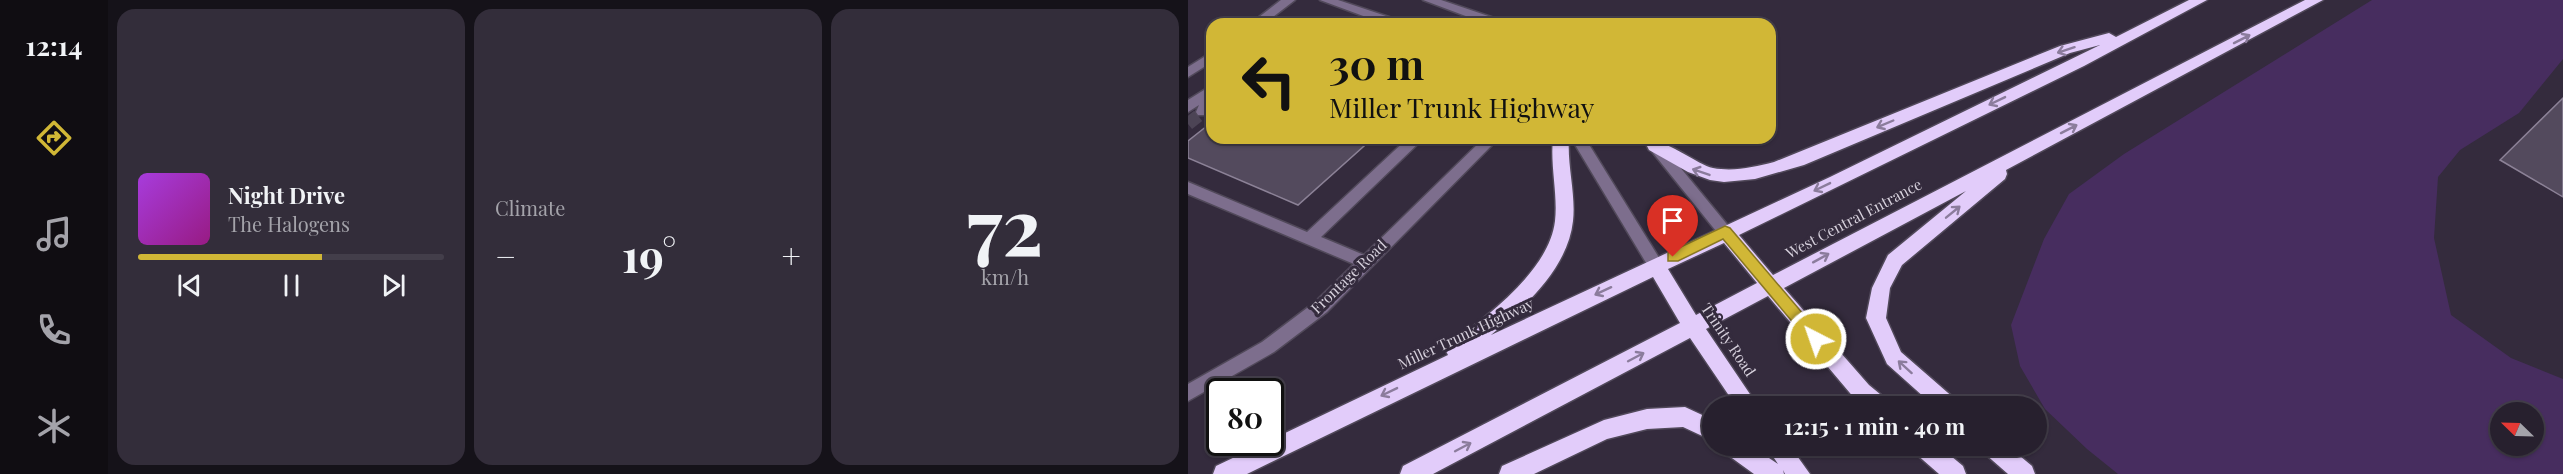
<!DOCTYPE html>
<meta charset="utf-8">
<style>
:root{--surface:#27202e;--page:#332d3a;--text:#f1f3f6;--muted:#a4a3aa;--line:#433e4a;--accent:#d1b736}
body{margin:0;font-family:"Playfair Display",serif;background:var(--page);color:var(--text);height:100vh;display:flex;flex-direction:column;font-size:22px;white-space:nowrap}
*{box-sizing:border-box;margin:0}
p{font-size:20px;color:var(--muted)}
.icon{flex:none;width:33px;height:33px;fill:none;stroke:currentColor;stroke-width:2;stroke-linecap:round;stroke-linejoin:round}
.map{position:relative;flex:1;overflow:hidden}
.panel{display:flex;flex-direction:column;gap:9px;padding:9px;background:#151219;width:1080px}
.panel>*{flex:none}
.guide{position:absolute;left:18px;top:18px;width:570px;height:126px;border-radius:18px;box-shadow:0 2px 4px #0004,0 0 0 2px var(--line);background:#d1b736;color:#111;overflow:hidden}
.needle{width:39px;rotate:293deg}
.controls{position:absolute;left:1302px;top:402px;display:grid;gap:12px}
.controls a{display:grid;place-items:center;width:54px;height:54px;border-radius:50%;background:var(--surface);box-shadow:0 2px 4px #0004,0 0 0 2px var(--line);font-size:30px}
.speed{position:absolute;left:18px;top:378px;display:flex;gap:12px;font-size:30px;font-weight:700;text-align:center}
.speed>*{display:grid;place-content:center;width:78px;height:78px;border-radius:50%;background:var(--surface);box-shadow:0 2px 4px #0004,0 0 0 2px var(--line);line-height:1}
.speed .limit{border:3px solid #111;border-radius:9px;background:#fff;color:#111}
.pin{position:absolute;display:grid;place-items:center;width:51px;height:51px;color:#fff;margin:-62px -26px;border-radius:50% 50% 50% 0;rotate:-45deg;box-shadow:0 0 6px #0007}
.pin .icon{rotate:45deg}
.me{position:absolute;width:66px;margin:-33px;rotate:319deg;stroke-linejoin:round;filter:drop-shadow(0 0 4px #0008)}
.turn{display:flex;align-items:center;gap:21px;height:126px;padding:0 24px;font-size:27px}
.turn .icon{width:78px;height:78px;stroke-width:2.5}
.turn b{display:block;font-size:42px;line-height:51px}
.big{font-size:45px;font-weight:700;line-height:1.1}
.panel .card{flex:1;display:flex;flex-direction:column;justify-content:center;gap:9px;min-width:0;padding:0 21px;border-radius:18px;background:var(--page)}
.panel .dial{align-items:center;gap:0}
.dial b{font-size:78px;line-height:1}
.song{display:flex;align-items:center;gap:18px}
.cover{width:72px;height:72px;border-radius:9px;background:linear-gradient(135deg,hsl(280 70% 55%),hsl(310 70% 35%))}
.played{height:6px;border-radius:3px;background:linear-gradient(90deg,var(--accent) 60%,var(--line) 60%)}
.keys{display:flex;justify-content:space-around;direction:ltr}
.heat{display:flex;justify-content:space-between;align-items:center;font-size:33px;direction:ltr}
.panel .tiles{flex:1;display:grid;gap:9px;grid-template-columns:repeat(3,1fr)}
.trip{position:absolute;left:514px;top:396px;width:345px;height:60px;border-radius:30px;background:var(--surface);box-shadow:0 2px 4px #0004,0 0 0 2px var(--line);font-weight:700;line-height:60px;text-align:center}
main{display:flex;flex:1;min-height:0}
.dock{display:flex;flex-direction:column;width:108px;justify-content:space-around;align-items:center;background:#100d12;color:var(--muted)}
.dock .icon{width:42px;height:42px}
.dock .active{color:var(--accent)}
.dock b{font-size:27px;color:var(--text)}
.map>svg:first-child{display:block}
.green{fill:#472d5f;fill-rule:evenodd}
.building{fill:#534a5d;stroke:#8c8297;stroke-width:1.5}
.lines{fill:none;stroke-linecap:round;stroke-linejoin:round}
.minor-tunnel{stroke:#4c4455;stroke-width:13;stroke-dasharray:13 7;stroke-linecap:butt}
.minor-casing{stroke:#51495a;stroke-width:3}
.highway-casing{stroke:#51495a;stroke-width:3}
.minor{fill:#7d6e8d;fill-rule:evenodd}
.highway{fill:#e2ccfa;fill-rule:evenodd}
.oneway{stroke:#8b7c9c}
.route{fill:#d1b736;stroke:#887723;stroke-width:1.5}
.labels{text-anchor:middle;stroke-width:6;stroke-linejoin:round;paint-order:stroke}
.street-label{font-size:15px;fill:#d6d0dc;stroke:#342b3d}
</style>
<main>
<nav class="dock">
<b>12:14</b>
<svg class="icon active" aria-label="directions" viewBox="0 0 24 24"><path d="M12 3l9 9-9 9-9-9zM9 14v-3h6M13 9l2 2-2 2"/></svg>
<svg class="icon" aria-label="music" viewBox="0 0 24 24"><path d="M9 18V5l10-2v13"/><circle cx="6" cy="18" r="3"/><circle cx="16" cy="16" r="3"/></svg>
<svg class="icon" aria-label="phone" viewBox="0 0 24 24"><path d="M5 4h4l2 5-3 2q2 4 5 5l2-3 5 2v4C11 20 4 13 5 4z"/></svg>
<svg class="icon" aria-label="climate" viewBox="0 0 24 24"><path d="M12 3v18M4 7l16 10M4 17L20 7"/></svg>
</nav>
<section class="panel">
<div class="tiles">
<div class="card">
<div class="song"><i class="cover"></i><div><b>Night Drive</b><p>The Halogens</p></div></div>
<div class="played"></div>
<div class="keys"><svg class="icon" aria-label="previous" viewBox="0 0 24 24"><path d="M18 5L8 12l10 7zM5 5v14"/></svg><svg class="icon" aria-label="pause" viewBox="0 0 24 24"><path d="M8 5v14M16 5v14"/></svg><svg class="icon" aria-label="next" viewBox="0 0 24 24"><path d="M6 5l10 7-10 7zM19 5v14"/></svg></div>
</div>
<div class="card"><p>Climate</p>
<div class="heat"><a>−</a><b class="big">19°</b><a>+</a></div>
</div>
<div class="card dial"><b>72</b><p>km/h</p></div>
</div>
</section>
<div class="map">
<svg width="1375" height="474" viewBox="0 0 1375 474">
<rect width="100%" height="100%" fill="#342b3d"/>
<path class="green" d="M1184,0H1375V59L1331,113L1272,150L1250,177L1246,238L1263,315L1323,358L1375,379V474H930L899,449L857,409L832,366L823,325L856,239L881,194L936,154ZM1312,412H1346V446H1312Z"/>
<g class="building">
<polygon points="1375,98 1375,197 1312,160"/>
<polygon points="24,122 24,138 185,138 110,205 0,158 0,141"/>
</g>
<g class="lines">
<polyline class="minor-tunnel" points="0,124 15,112"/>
<defs>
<g id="minor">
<polygon points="93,0 107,0 76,24 62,24"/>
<polygon points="132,0 150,0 213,21 215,24 197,24"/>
<polygon points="235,0 253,0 315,21 317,24 299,24"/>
<polygon points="24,52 24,62 0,77 0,67"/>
<polygon points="24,85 24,106 20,115 10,115 8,112 11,105 0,112 0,100"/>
<polygon points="220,138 236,138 133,237 176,255 296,138 311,138 139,312 86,352 0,401 0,384 74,342 127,302 166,264 0,194 0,182 119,232"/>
<polygon points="383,138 397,138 473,261 476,266 473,271 468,272 463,271"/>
<polygon points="453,138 468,138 542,228 544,232 542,236 532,236"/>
</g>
<g id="highway">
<path d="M1001,0H1019L896,66L551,235L585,275L1117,0H1135L818,170L819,174L817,179L714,265L702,288L698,318L713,352L767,399L770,406H746L699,364L678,318L684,288L700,255L778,191L596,288L681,385L698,399L701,406H676L667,399L580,296L518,329L570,406H548L502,338L245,474H212L215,466L492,323L465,277L59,474H25L28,466L260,355L258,351L261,345C299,316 361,271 367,221C370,194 362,166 365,138H381C379,166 388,194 385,221C380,268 337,307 303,335L642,177L912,45L882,53L616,165L567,179L536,182L522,180L500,172L461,150L459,146L461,142C476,137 508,164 525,168C546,172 566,167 586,162L872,46L921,33L928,37ZM536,243L569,283L508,315L480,269Z"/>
<polygon points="497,407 525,420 525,441 495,427 459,429 419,439 346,474 311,474 314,466 416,420 459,409"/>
<polygon points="534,446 563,446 590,464 578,446 602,446 622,474 597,474 595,470 596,474 566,474 537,453"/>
<polygon points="724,446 751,446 775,466 778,474 751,474 727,453"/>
<polygon points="793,446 820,446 844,466 847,474 820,474 796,453"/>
</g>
</defs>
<use href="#minor" class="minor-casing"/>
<use href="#highway" class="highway-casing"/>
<use href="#minor" class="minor"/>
<use href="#highway" class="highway"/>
</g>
<defs><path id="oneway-shaft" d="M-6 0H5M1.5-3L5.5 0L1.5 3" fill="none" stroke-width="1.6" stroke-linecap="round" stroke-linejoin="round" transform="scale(1.5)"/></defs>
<g class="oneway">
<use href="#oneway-shaft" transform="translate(1054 39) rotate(-27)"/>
<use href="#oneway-shaft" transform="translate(878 50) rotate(162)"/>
<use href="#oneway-shaft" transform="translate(809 101) rotate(154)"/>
<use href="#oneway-shaft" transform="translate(697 124) rotate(157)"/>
<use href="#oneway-shaft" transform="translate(881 129) rotate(-27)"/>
<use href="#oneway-shaft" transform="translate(513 172) rotate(-161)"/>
<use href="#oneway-shaft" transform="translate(634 187) rotate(154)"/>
<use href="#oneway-shaft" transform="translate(765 212) rotate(-39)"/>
<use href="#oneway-shaft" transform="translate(633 258) rotate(-29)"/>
<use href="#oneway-shaft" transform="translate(415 291) rotate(155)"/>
<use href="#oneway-shaft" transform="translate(448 357) rotate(-28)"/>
<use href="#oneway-shaft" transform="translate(717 367) rotate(-138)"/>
<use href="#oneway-shaft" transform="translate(201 392) rotate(154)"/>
<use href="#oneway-shaft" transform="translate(275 447) rotate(-28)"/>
</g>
<polygon class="route" points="537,226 542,228 633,335 636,339 633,344 623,344 535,239 490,261 480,261 480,253"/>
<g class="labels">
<g class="street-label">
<text transform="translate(666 219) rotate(-28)" y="5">West Central Entrance</text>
<text transform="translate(161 277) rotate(-44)" y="5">Frontage Road</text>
<text transform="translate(278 334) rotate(-25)" y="5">Miller Trunk Highway</text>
<text transform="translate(540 340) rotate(56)" y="5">Trinity Road</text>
</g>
</g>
</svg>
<div class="controls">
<a><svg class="needle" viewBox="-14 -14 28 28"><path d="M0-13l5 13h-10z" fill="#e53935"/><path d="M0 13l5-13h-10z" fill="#a4a3aa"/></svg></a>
</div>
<div class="speed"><div class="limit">80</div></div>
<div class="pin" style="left:485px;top:257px;background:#d93025"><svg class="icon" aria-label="arrive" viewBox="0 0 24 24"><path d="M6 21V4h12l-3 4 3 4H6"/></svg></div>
<svg class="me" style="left:628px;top:339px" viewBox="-20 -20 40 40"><circle r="17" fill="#d1b736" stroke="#fff" stroke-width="3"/><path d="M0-11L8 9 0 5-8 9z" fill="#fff"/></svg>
<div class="trip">12:15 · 1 min · 40 m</div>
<div class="guide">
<div class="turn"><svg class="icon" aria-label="left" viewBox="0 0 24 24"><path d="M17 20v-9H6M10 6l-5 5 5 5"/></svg><div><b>30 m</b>Miller Trunk Highway</div></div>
</div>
</div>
</main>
